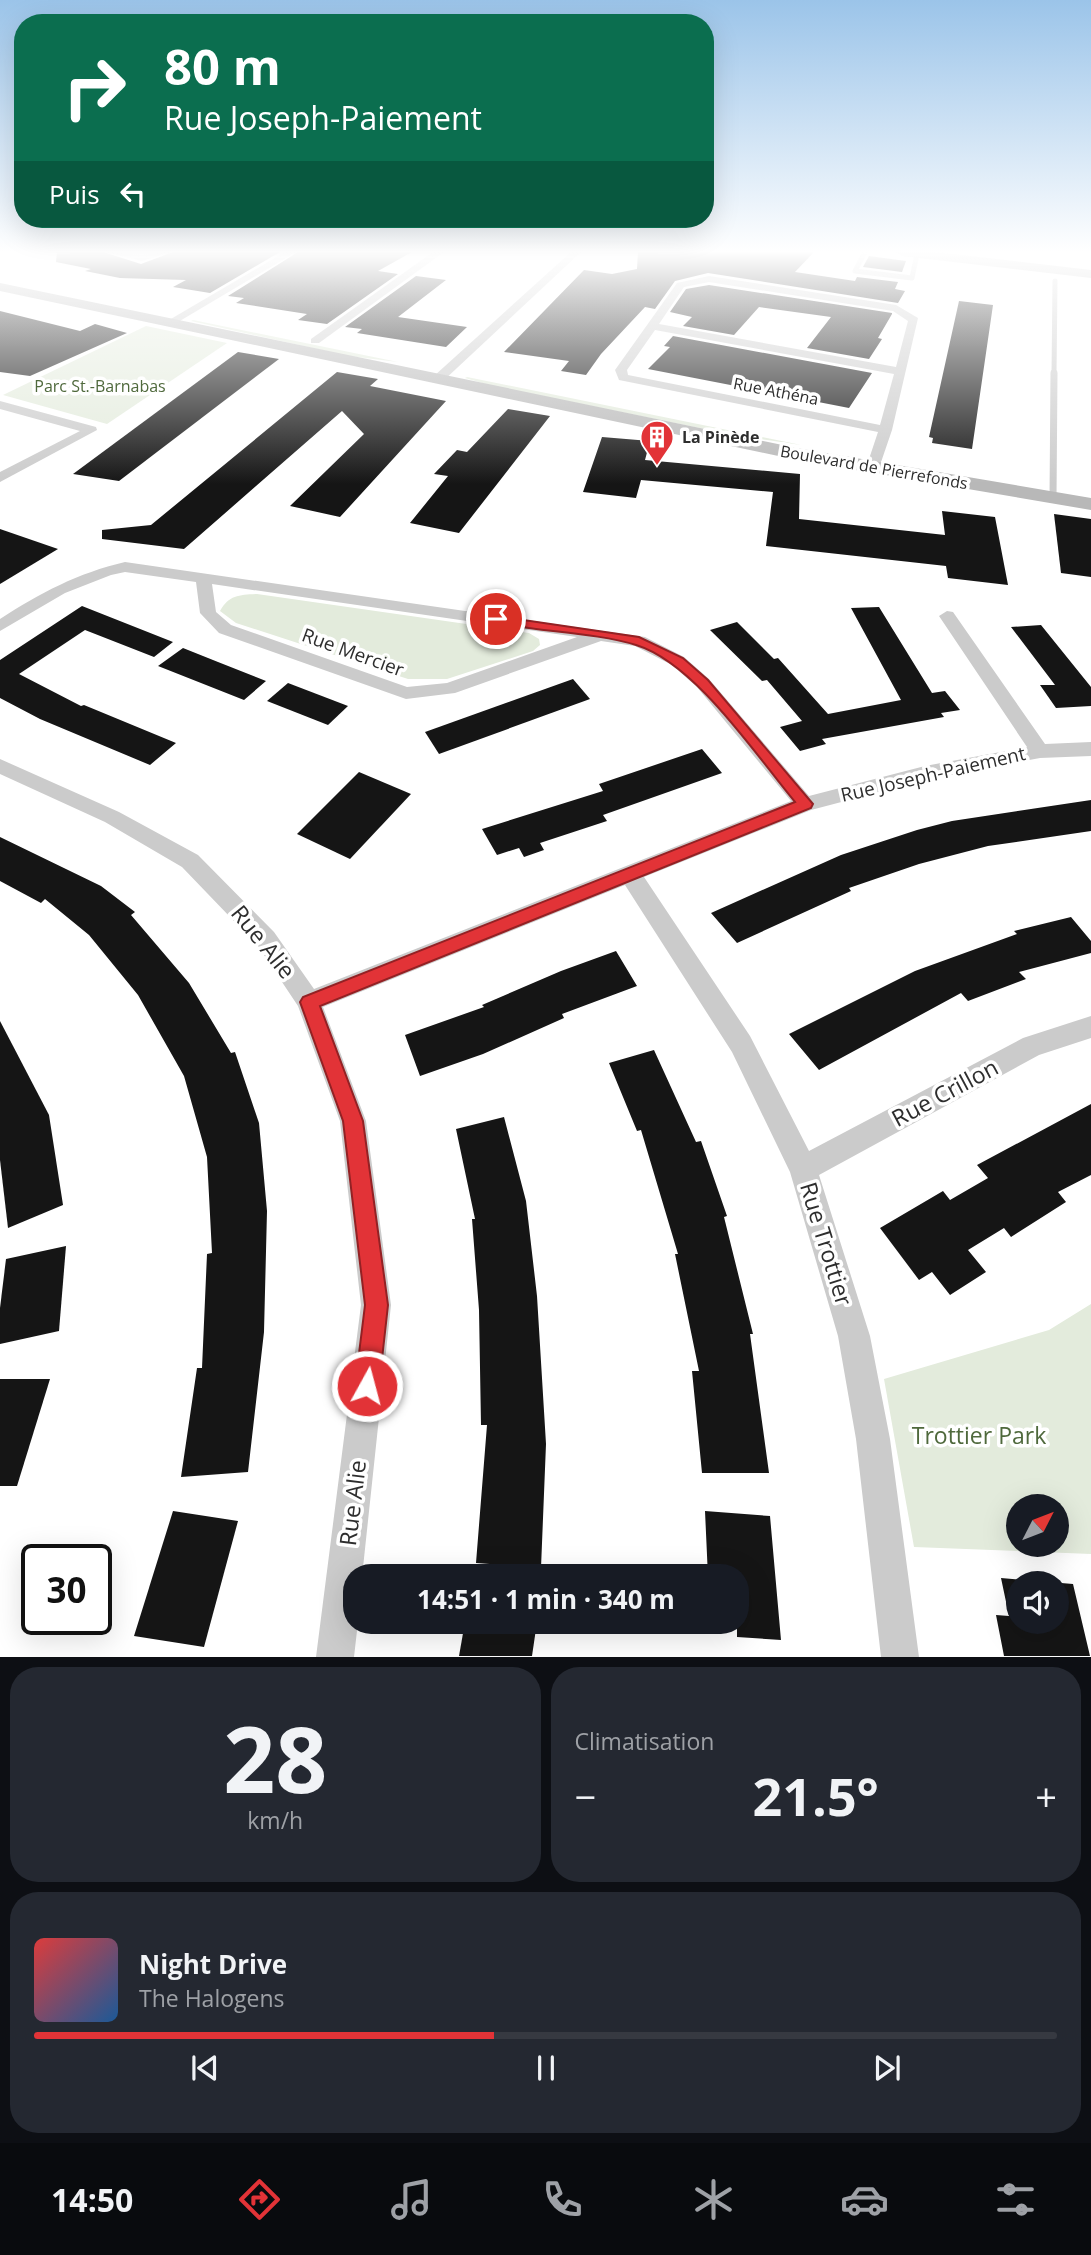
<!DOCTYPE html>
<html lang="fr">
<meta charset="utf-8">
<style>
:root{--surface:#171b24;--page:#242831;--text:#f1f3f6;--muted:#9ea1a6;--line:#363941;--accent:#e23337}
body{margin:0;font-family:"Open Sans",sans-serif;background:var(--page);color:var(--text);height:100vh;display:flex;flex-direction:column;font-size:26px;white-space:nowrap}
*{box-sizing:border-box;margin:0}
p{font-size:23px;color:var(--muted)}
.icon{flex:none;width:38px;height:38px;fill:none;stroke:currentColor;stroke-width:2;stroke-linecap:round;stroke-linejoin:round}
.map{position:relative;height:1657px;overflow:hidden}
.panel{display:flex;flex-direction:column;gap:10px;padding:10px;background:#0d0f14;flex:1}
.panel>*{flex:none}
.banner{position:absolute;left:14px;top:14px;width:700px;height:214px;border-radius:28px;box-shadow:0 7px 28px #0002;background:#0b6e4f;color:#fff;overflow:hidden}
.needle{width:46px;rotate:48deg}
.fabs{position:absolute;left:1006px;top:1494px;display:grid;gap:14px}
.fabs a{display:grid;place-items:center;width:63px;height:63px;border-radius:50%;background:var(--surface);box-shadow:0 7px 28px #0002;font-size:35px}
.speed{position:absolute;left:21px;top:1544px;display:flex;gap:14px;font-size:35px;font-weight:700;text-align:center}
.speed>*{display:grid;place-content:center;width:91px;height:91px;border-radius:50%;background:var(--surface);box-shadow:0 7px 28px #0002;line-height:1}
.speed .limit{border:4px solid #111;border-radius:10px;background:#fff;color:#111}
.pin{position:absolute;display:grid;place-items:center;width:60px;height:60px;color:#fff;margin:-30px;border:4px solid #fff;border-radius:50%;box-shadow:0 2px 7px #0007}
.me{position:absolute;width:77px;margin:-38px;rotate:7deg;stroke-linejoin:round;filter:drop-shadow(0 0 5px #0008)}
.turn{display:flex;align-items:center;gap:24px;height:147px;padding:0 35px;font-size:32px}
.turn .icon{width:91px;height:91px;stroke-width:2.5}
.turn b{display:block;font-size:49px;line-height:60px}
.then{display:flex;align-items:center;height:66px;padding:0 35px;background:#0003;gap:14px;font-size:26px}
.big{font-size:52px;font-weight:700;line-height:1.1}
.panel .card{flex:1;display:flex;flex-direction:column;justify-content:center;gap:10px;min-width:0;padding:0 24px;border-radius:28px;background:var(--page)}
.panel .dial{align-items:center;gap:0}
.dial b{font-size:91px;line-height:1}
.song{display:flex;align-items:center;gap:21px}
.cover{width:84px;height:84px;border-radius:10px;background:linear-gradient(135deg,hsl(0 70% 55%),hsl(210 70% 35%))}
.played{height:7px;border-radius:4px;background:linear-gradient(90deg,var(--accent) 45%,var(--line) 45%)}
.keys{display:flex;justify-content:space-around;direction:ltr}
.heat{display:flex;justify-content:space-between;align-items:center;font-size:38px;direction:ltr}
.panel .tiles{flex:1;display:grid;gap:10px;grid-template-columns:1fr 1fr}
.card:last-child{grid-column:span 2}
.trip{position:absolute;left:343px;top:1564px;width:406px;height:70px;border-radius:28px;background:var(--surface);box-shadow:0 7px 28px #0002;font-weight:700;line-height:70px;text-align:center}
.tab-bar{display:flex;height:112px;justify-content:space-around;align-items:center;background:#090b0e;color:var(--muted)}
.tab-bar .icon{width:49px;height:49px}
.tab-bar .on{color:var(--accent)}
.tab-bar b{font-size:32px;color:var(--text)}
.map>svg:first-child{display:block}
.green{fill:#e3ebdc;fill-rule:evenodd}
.building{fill:#151515;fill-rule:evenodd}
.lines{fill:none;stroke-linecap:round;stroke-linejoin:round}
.lane-far1{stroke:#cbcbcb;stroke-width:5}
.lane{stroke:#cbcbcb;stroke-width:7}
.street{fill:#cbcbcb;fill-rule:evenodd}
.secondary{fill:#b8b8b8;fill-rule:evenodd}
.route{fill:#e23337;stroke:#932124;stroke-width:2}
.labels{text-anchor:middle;stroke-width:7;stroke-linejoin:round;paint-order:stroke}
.far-park-label{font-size:16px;fill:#4f693c;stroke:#fff}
.far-street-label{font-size:16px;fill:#2e2e2e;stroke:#fff}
.far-poi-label{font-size:16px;font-weight:bold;fill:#2e2e2e;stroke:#fff;text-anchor:start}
.street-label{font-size:19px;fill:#2e2e2e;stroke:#fff}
.near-street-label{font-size:23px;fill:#2e2e2e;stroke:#fff}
.near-park-label{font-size:23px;fill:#4f693c;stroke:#fff}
</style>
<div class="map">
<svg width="1091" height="1657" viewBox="0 0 1091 1657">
<rect width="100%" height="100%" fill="#fff"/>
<g class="green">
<polygon points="193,320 398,362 349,356 191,321"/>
<polygon points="146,326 227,343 107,424 3,395"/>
<polygon points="467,377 801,445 734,435 489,385 465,378"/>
<path d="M257,594L529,633L539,639L540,645L533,651L447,679H408L236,623L220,611C229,595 239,595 257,594Z"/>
<path d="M1091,1304V1554L914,1547L884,1379L1049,1330ZM1018,1507H1057V1545H1018Z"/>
</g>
<g class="building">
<polygon points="57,252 103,252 141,264 173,252 280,252 210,293 173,287 186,280 120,278 85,271 91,269 56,262"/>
<polygon points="298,252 412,252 378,271 398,274 327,324 298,320 307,314 236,303 244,298 228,296"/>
<polygon points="638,252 814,252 795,272 855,281 857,277 898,282 895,289 905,291 898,303 708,273 675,281 655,309 645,307 601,354 586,375 561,371 569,361 504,352 584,270 612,274 637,269"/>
<polygon points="869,256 906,261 902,272 863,267"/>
<polygon points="416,276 446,280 398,317 467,327 446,347 357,333 362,329 345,327"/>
<polygon points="709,285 892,313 892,314 878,338 882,339 869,359 807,348 831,317 759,307 734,335 683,326 692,317 670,312 686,289"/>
<polygon points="959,301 993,305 972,449 932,443 933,438 929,437"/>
<polygon points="0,311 80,331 95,324 127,333 30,376 0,372"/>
<polygon points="673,336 872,373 849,408 648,369 670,347 664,346"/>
<polygon points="238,352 279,359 119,481 73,474"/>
<polygon points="337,372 378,379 370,386 446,401 340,517 290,506 364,434 342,411 184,549 102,539 102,530 151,525"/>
<polygon points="508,409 550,416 459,533 410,523 448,476 434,474 457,450 467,452"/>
<polygon points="602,437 650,441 645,460 800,474 799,519 945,535 942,511 995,517 1008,585 948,578 946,566 766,546 773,492 641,480 636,498 583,492"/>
<polygon points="1054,514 1091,519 1091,577 1061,573"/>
<polygon points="0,529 58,549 0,584"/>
<polygon points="82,606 173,642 154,657 85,630 19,674 81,706 84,705 176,743 150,765 40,719 0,698 0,660"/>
<polygon points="879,607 932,693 945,691 960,710 941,713 944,717 822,739 826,744 800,751 780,727 802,721 767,680 762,681 710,630 737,622 774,659 778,658 828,714 901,700 851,608"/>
<polygon points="1041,625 1091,687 1091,706 1056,708 1040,685 1055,685 1011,627"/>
<polygon points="183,648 218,662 266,681 244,700 158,666"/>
<polygon points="573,679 590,699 439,754 425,732"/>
<polygon points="288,683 348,706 328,725 267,701"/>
<polygon points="702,749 722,773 603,815 607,821 540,843 544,850 524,857 519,848 497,855 482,829 603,791 599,784"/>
<polygon points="359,772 411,794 350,859 297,834"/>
<polygon points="1091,800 1091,831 988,846 919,864 849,888 851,891 737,943 711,913 841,855 917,830 952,821"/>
<polygon points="0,837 101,886 135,912 131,915 189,983 231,1053 235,1052 259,1123 267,1211 264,1332 248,1472 181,1477 197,1368 202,1368 207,1254 212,1253 207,1157 184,1076 138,995 89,935 45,899 41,903 0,881"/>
<polygon points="1071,917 1091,941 1091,953 1019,972 1026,979 968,1001 961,993 819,1070 789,1034 915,971 1017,934 1014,931"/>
<polygon points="616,951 637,986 562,1014 564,1018 483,1054 420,1076 405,1035 484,1007 482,1005 561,971"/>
<polygon points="0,1021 49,1115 63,1205 8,1228 0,1160"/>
<polygon points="654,1050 696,1142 701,1141 727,1216 724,1217 753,1334 750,1334 769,1473 702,1473 692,1371 699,1371 675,1254 678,1254 641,1130 637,1131 609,1063"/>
<polygon points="1091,1104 1091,1175 1058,1192 1066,1202 1011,1237 1004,1228 968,1250 986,1272 950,1295 932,1272 919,1280 880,1228 943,1191 950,1200 988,1178 977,1165"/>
<polygon points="504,1117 526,1201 537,1296 546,1444 541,1568 476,1563 487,1425 481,1425 479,1310 472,1219 475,1219 456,1129"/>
<polygon points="66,1246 59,1331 0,1344 0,1308 6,1259"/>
<polygon points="0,1379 50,1379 17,1486 0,1486"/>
<polygon points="173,1511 238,1521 204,1647 134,1636"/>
<polygon points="705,1511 770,1516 781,1640 737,1637 737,1577 708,1577"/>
<path d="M1001,1578L1073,1584L1090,1656H1004L996,1615L1009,1616ZM1018,1584H1057V1622H1018Z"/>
<polygon points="465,1622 537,1622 532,1656 459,1656"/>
</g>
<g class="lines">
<g class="lane-far1">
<polyline points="865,252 855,271 912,278 917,254"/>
<polyline points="1054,374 1055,281"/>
</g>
<polyline class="lane" points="1053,498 1054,373"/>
<g class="street">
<polygon points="106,252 142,255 170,252 142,261"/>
<polygon points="285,252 296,252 173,325 164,323"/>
<polygon points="433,252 444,252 319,343 311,343 311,339"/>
<polygon points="571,252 581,252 442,382 434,382 434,376"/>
<path d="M709,276L896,305L918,318L892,430L878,471L866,468L878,432L619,380L615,370L677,283ZM709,282L893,311L908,321L896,367L659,324L684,287ZM655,330L894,374L880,425L628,375L627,370Z"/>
<polygon points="0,401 96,427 97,430 0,482 0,472 80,431 0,409"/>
<path d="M125,562L645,637L684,657L709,679L809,796L925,766L1027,747L939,616L947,611L953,612L1045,744L1091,742V756L1040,758L925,780L811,810L644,877L750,1036L809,1151L1023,1038L1091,1016V1038L1039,1055L819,1175L870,1336L890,1439L919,1657H881L856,1439L838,1336L790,1172L732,1052L625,885L323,1007L366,1121L391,1305L362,1577H355L358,1622L354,1657H316L361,1305L340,1121L298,1006L258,946L182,867L105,822L0,774V759L119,812L198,855L274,932L314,989L791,801L697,687L672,665L635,646L601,641L455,693L406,699L219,633L200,613L196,582L125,572L111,575L65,593L0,631V619C40,593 78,573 125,562ZM212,584L577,637L447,683L407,687L231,625L216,612Z"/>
</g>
<g class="secondary">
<polygon points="895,252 935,252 1091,270 1091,278 902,256"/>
<polygon points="0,283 797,448 1091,498 1091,510 797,460 0,291"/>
</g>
</g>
<linearGradient id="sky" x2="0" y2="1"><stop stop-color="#9bc4e9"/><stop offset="0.52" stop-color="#fff"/><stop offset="1" stop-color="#fff" stop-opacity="0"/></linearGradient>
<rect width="1091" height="484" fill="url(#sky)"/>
<path class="route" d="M496,616L639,637L683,658L708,680L813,804L811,808L320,1006L363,1121L388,1305L379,1386L375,1395L367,1398L358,1395L355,1386L365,1305L343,1121L300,1002L303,997L795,802C755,754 695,663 636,645C594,632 536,632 492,622V617Z"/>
<defs>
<symbol id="building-pin" viewBox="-11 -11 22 30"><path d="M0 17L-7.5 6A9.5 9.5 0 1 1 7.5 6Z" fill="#e23337" stroke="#fff"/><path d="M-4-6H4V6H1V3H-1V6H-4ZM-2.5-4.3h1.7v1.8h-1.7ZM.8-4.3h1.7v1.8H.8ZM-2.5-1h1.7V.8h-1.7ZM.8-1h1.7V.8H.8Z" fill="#fff"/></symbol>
</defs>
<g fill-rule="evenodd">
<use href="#building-pin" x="638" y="418" width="38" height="52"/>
</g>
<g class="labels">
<g class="far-park-label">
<text x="100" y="392">Parc St.-Barnabas</text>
</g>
<g class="far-street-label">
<text transform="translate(776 391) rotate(11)" y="6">Rue Athéna</text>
<text transform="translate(874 467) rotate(10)" y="6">Boulevard de Pierrefonds</text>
</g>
<g class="far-poi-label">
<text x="682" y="443">La Pinède</text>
</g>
<g class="street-label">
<text transform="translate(353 652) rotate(20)" y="7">Rue Mercier</text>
<text transform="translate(933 774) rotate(-13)" y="7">Rue Joseph-Paiement</text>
</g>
<g class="near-street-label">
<text transform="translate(263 942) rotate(51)" y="8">Rue Alie</text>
<text transform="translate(945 1093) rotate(-28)" y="8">Rue Crillon</text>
<text transform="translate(826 1244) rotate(73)" y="8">Rue Trottier</text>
<text transform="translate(353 1503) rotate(-83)" y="8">Rue Alie</text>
</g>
<g class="near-park-label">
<text x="979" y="1444">Trottier Park</text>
</g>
</g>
</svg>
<div class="fabs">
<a><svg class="needle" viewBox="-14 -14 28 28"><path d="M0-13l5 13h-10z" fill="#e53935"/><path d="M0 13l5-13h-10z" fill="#9ea1a6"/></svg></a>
<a><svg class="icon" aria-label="sound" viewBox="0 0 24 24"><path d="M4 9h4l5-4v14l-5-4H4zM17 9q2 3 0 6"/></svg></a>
</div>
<div class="speed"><div class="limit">30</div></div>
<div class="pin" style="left:496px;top:619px;background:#d93025"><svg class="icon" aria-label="arrive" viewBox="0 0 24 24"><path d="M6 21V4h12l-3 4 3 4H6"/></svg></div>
<svg class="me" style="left:367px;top:1386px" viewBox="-20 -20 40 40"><circle r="17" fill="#e23337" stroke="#fff" stroke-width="3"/><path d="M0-11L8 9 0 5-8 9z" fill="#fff"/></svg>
<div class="trip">14:51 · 1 min · 340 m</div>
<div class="banner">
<div class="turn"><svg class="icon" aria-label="right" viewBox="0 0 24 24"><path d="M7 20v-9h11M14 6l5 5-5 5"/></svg><div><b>80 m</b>Rue Joseph-Paiement</div></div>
<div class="then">Puis<svg class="icon" aria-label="left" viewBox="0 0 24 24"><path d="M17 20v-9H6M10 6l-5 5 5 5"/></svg></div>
</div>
</div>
<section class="panel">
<div class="tiles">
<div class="card dial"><b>28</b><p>km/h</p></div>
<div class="card"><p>Climatisation</p>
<div class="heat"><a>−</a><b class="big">21.5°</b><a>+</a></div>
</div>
<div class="card">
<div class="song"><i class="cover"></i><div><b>Night Drive</b><p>The Halogens</p></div></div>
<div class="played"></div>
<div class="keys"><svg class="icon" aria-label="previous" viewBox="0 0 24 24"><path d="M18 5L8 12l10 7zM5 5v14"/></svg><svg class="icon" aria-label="pause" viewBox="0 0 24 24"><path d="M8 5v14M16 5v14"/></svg><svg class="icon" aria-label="next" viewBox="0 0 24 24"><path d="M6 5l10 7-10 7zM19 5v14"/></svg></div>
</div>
</div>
</section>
<nav class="tab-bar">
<b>14:50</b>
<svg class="icon on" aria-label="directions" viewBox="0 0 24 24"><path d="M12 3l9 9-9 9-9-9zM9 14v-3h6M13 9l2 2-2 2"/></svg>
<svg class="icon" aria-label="music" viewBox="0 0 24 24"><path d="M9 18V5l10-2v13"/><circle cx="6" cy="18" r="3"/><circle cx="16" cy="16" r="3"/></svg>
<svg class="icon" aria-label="phone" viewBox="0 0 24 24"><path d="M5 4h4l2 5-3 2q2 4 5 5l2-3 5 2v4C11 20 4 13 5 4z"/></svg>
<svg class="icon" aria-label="climate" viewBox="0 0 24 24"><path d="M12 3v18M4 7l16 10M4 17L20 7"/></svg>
<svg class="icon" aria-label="car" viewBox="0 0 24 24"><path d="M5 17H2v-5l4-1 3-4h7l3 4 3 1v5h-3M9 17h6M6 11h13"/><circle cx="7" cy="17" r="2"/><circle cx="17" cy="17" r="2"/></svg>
<svg class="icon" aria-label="filters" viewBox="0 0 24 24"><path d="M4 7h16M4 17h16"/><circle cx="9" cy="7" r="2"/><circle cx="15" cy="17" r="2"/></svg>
</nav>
